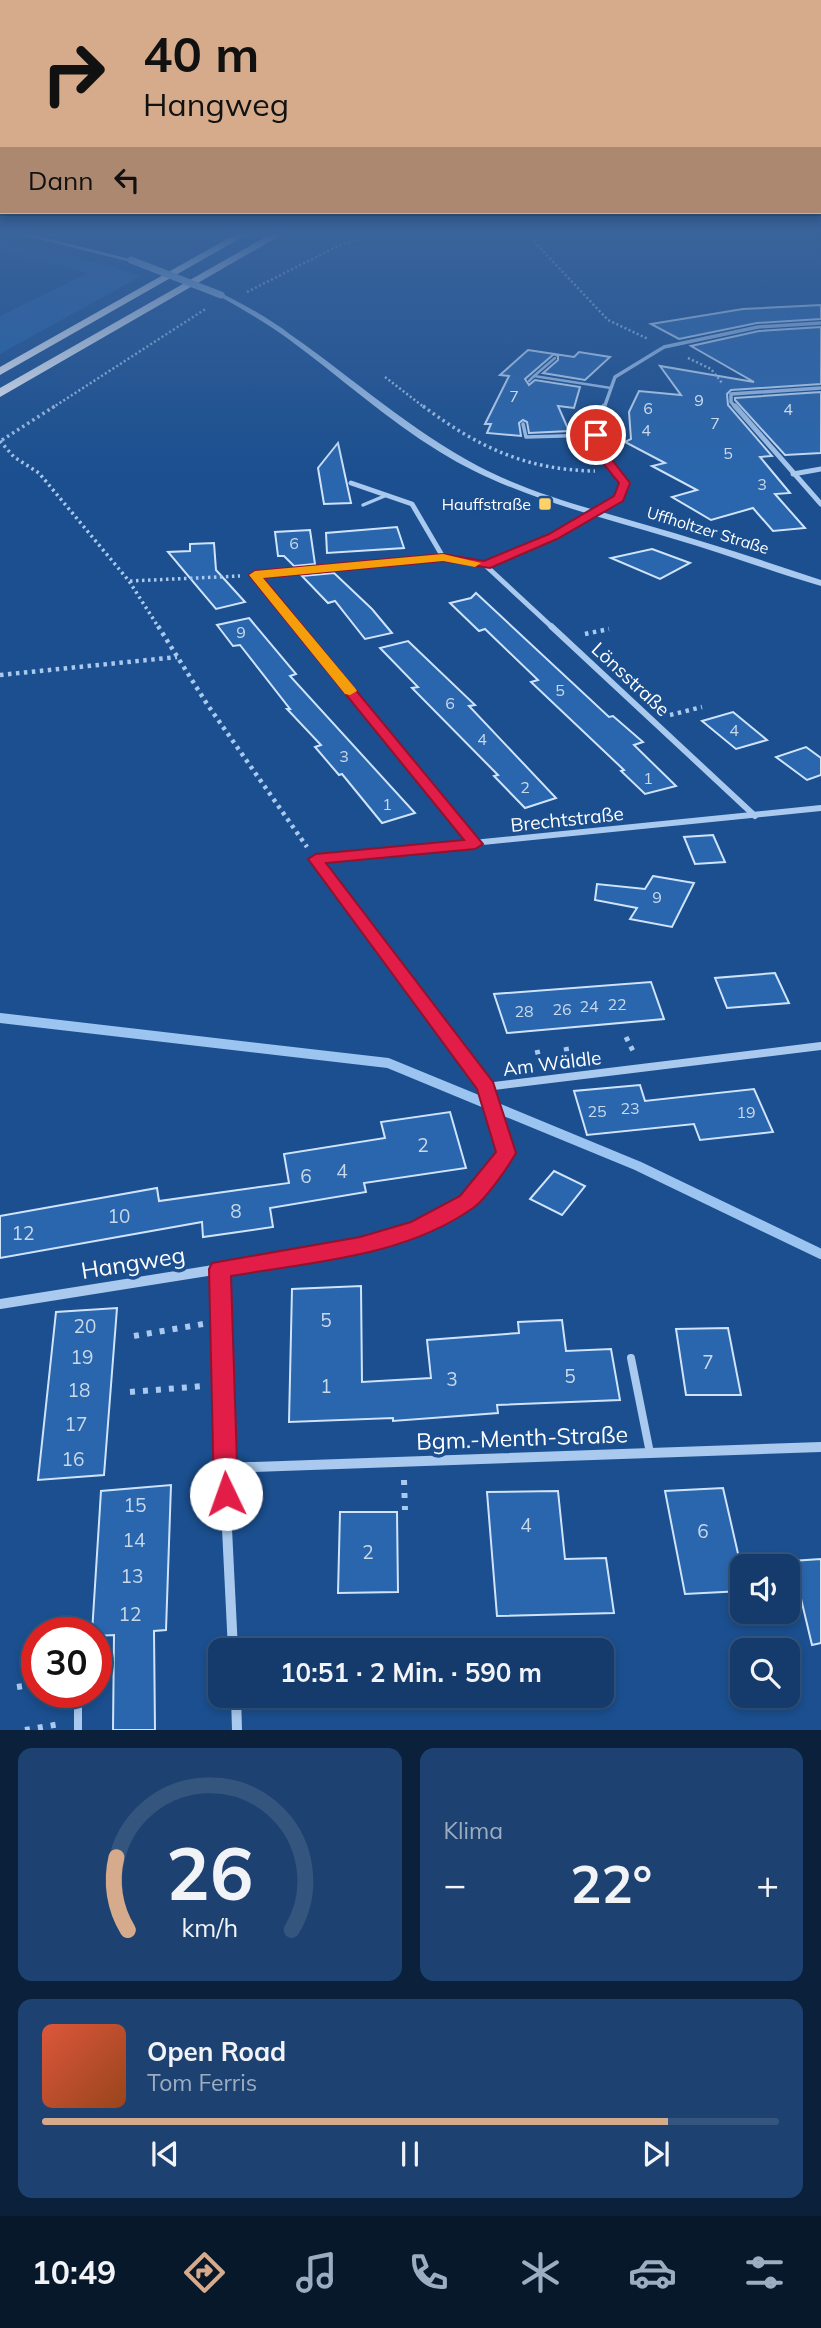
<!DOCTYPE html>
<html lang="de">
<meta charset="utf-8">
<style>
:root{--surface:#143b6b;--page:#1d4271;--text:#f1f3f6;--muted:#9dadc1;--line:#33557e;--accent:#d6ab8b}
body{margin:0;font-family:Mulish,sans-serif;background:var(--page);color:var(--text);height:100vh;display:flex;flex-direction:column;font-size:26px;white-space:nowrap}
*{box-sizing:border-box;margin:0}
p{font-size:23px;color:var(--muted)}
.icon{flex:none;width:38px;height:38px;fill:none;stroke:currentColor;stroke-width:2;stroke-linecap:round;stroke-linejoin:round}
.map{position:relative;height:1730px;overflow:hidden}
.sheet{display:flex;flex-direction:column;gap:18px;padding:18px;background:#0b203b;flex:1}
.sheet>*{flex:none}
.guide{position:absolute;left:0px;top:0px;width:822px;height:214px;box-shadow:0 4px 10px #0003,0 0 0 2px var(--line);background:#d6ab8b;color:#111;overflow:hidden}
.buttons{position:absolute;left:730px;top:1554px;display:grid;gap:14px}
.buttons a{display:grid;place-items:center;width:70px;height:70px;border-radius:14px;background:var(--surface);box-shadow:0 4px 10px #0003,0 0 0 2px var(--line);font-size:35px}
.speed{position:absolute;left:21px;top:1617px;display:flex;gap:14px;font-size:35px;font-weight:700;text-align:center}
.speed>*{display:grid;place-content:center;width:91px;height:91px;border-radius:50%;background:var(--surface);box-shadow:0 4px 10px #0003,0 0 0 2px var(--line);line-height:1}
.speed .limit{border:10px solid #d22;background:#fff;color:#111}
.pin{position:absolute;display:grid;place-items:center;width:60px;height:60px;color:#fff;margin:-30px;border:4px solid #fff;border-radius:50%;box-shadow:0 2px 7px #0007}
.me{position:absolute;width:77px;margin:-38px;rotate:357deg;stroke-linejoin:round;filter:drop-shadow(0 0 5px #0008)}
.turn{display:flex;align-items:center;gap:24px;height:147px;padding:0 28px;font-size:32px}
.turn .icon{width:91px;height:91px;stroke-width:2.5}
.turn b{display:block;font-size:49px;line-height:60px}
.then{display:flex;align-items:center;height:66px;padding:0 28px;background:#0003;gap:14px;font-size:26px}
.big{font-size:52px;font-weight:700;line-height:1.1}
.sheet .widget{flex:1;display:flex;flex-direction:column;justify-content:center;gap:10px;min-width:0;padding:0 24px;border-radius:14px;background:var(--page)}
.sheet .dial{align-items:center;gap:0}
.dial svg{height:182px;overflow:visible;fill:none;stroke:var(--line);stroke-width:7;stroke-linecap:round;text-anchor:middle}
.dial text{fill:var(--text);stroke:none}
.song{display:flex;align-items:center;gap:21px}
.cover{width:84px;height:84px;border-radius:10px;background:linear-gradient(135deg,hsl(10 70% 55%),hsl(20 70% 35%))}
.played{height:7px;border-radius:4px;background:linear-gradient(90deg,var(--accent) 85%,var(--line) 85%)}
.keys{display:flex;justify-content:space-around;direction:ltr}
.heat{display:flex;justify-content:space-between;align-items:center;font-size:38px;direction:ltr}
.sheet .tiles{flex:1;display:grid;gap:18px;grid-template-columns:1fr 1fr}
.widget:last-child{grid-column:span 2}
.trip{position:absolute;left:208px;top:1638px;width:406px;height:70px;border-radius:14px;background:var(--surface);box-shadow:0 4px 10px #0003,0 0 0 2px var(--line);font-weight:700;line-height:70px;text-align:center}
.tabs{display:flex;height:112px;justify-content:space-around;align-items:center;background:#08182b;color:var(--muted)}
.tabs .icon{width:49px;height:49px}
.tabs .on{color:var(--accent)}
.tabs b{font-size:32px;color:var(--text)}
.map>svg:first-child{display:block}
.green{fill:#2461a8}
.lines{fill:none;stroke-linecap:round;stroke-linejoin:round}
.stream{stroke:#9cc4f0;stroke-width:10}
.building{fill:#2a66ad;stroke:#cfe3fa;stroke-width:2}
.path-far4{stroke:#a9c9ee;stroke-width:2.5;stroke-dasharray:2 2.5;stroke-linecap:butt}
.path-far3{stroke:#a9c9ee;stroke-width:3.5;stroke-dasharray:2.5 3.5;stroke-linecap:butt}
.path-far2{stroke:#a9c9ee;stroke-width:4.5;stroke-dasharray:3.5 4.5;stroke-linecap:butt}
.path-far1{stroke:#a9c9ee;stroke-width:5;stroke-dasharray:4.5 6;stroke-linecap:butt}
.path{stroke:#a9c9ee;stroke-width:6;stroke-dasharray:5 8;stroke-linecap:butt}
.service-far2{stroke:#a9c9ee;stroke-width:2.5}
.service-far1{stroke:#a9c9ee;stroke-width:3.5}
.service{stroke:#a9c9ee;stroke-width:8}
.minor-far4{stroke:#a9c9ee;stroke-width:3.5}
.minor-far3{stroke:#a9c9ee;stroke-width:5}
.minor-far2{stroke:#a9c9ee;stroke-width:6}
.minor-far1{stroke:#a9c9ee;stroke-width:8}
.minor{stroke:#a9c9ee;stroke-width:10}
.tertiary{fill:#a9c9ee;fill-rule:evenodd}
.trunk{fill:#f8faff;fill-rule:evenodd}
.tertiary-bridge{stroke:#a9c9ee;stroke-width:7}
.route{fill:#e11d48;stroke:#92132f;stroke-width:2}
.slow{fill:#f59e0b}
.poi-dot{fill:#ffd166;stroke:#1b4f8f;stroke-width:2.5}
.labels{text-anchor:middle;stroke-width:7;stroke-linejoin:round;paint-order:stroke}
.number-label{font-size:16px;fill:#cad9ea}
.far-poi-label{font-size:16px;fill:#fff;stroke:#1b4f8f;text-anchor:end}
.far-street-label{font-size:16px;fill:#fff;stroke:#1b4f8f}
.street-label{font-size:19px;fill:#fff;stroke:#1b4f8f}
.near-number-label{font-size:19px;fill:#cad9ea}
.near-street-label{font-size:23px;fill:#fff;stroke:#1b4f8f}
</style>
<div class="map">
<svg width="821" height="1730" viewBox="0 0 821 1730">
<rect width="100%" height="100%" fill="#1b4f8f"/>
<polygon class="green" points="0,241 104,264 141,276 0,354 0,316 88,273 0,250"/>
<g class="lines">
<polyline class="stream" points="0,1018 388,1063 638,1166 821,1254"/>
</g>
<g class="building">
<polygon points="821,305 821,319 757,323 679,339 651,324 743,309"/>
<polygon points="821,327 821,384 731,390 727,394 728,405 772,456 760,457 790,493 775,494 805,528 773,531 753,508 711,520 672,497 697,490 652,466 665,463 625,442 631,439 629,412 639,391 681,395 660,366 754,382 691,346 759,331"/>
<polygon points="528,350 574,357 579,352 610,357 585,380 543,373 558,360 558,356 554,354 525,379 529,385 535,380 580,387 574,408 558,406 569,431 529,433 527,422 523,420 519,423 521,436 487,433 491,424 485,424 509,376 500,375"/>
<polygon points="821,392 821,453 785,455 735,400 735,398"/>
<polygon points="338,443 351,503 324,504 318,468"/>
<polygon points="397,527 404,548 327,553 326,533"/>
<polygon points="310,530 315,564 294,566 284,556 278,556 275,532"/>
<polygon points="214,543 216,570 245,602 216,609 168,552 190,551 190,544"/>
<polygon points="652,549 690,563 660,579 611,558"/>
<polygon points="334,573 372,609 392,633 365,639 335,601 328,603 302,576"/>
<polygon points="476,593 609,717 613,716 643,742 634,745 676,786 645,794 621,771 624,770 531,682 538,680 485,629 479,631 450,603 471,598"/>
<polygon points="249,618 296,674 290,676 415,813 382,823 342,774 339,775 315,747 321,745 287,709 290,709 240,645 233,646 217,625"/>
<polygon points="408,641 475,705 469,706 556,798 525,808 494,776 498,775 412,688 418,687 380,648"/>
<polygon points="733,712 767,740 736,749 702,721"/>
<polygon points="806,747 821,758 821,775 807,780 776,757"/>
<polygon points="713,835 725,862 695,864 684,837"/>
<polygon points="653,876 694,883 672,927 630,919 637,908 595,900 597,884 645,889"/>
<polygon points="775,973 789,1003 727,1008 715,978"/>
<polygon points="651,982 664,1019 507,1033 494,994"/>
<polygon points="640,1085 645,1101 754,1089 773,1132 700,1140 694,1124 587,1135 574,1091"/>
<polygon points="450,1112 466,1168 364,1183 366,1192 270,1208 273,1227 203,1237 202,1222 0,1258 0,1216 157,1188 159,1201 289,1183 284,1154 385,1138 381,1122"/>
<polygon points="554,1171 585,1186 562,1215 530,1199"/>
<polygon points="361,1286 362,1382 431,1378 427,1340 519,1333 518,1322 562,1320 566,1351 611,1349 620,1400 497,1405 498,1413 393,1421 393,1418 289,1422 292,1289"/>
<polygon points="117,1308 104,1475 38,1480 56,1312"/>
<polygon points="728,1328 741,1395 686,1395 676,1329"/>
<polygon points="171,1485 166,1630 154,1631 155,1730 113,1730 114,1635 96,1636 96,1633 92,1633 101,1491"/>
<polygon points="723,1488 742,1571 742,1591 685,1594 665,1491"/>
<polygon points="558,1491 565,1559 606,1558 614,1613 497,1616 487,1492"/>
<polygon points="340,1512 397,1512 398,1592 338,1593"/>
<polygon points="821,1559 821,1643 812,1645 792,1561"/>
</g>
<g class="lines">
<g class="path-far4">
<polyline points="528,235 608,320 648,339"/>
<polyline points="247,292 340,245 373,235"/>
<polyline points="688,358 711,369 722,383"/>
<polyline points="385,377 425,408"/>
<polyline points="52,408 207,308"/>
</g>
<g class="path-far3">
<path d="M423,406C478,447 526,470 595,471"/>
<polyline points="2,440 55,406"/>
<polyline points="0,441 14,457 39,473 129,581 159,628"/>
<polyline points="130,581 240,576"/>
</g>
<g class="path-far2">
<polyline points="158,626 207,704 307,847"/>
<polyline points="585,634 609,629"/>
<polyline points="0,675 177,657"/>
<polyline points="670,715 702,707"/>
</g>
<g class="path-far1">
<polyline points="626,1037 633,1051"/>
<polyline points="566,1047 568,1059"/>
<polyline points="537,1050 540,1062"/>
</g>
<g class="path">
<polyline points="134,1336 203,1324"/>
<polyline points="130,1392 204,1386"/>
<polyline points="404,1480 405,1510"/>
<polyline points="17,1687 37,1684"/>
<polyline points="25,1730 60,1724"/>
</g>
<g class="service-far2">
<polyline points="534,376 555,358"/>
<polyline points="529,381 534,376 611,388"/>
</g>
<g class="service-far1">
<polyline points="523,424 526,437 596,435"/>
<polyline points="363,505 387,495"/>
</g>
<g class="service">
<polyline points="631,1358 650,1453"/>
<polyline points="78,1692 78,1730"/>
</g>
<g class="minor-far4">
<polyline points="604,408 615,377 664,347 758,327 821,323"/>
<polyline points="736,408 731,402 731,394 821,388"/>
</g>
<g class="minor-far3">
<polyline points="735,406 821,504"/>
<polyline points="793,474 821,469"/>
<polyline points="351,483 412,504 443,557"/>
<polyline points="485,565 553,628"/>
<polyline points="255,575 443,557 485,565 553,536 595,513 619,498 625,483 608,462 595,432 604,406"/>
<polyline points="255,575 298,628"/>
</g>
<g class="minor-far2">
<polyline points="297,626 475,844"/>
<polyline points="551,626 755,816"/>
<polyline points="315,859 353,909"/>
<polyline points="315,859 821,808"/>
</g>
<g class="minor-far1">
<polyline points="351,907 486,1087 821,1046"/>
<path d="M215,1269C292,1257 402,1250 466,1203C481,1191 494,1168 506,1153L486,1087"/>
</g>
<g class="minor">
<polyline points="220,1269 224,1468 233,1650"/>
<polyline points="0,1304 226,1268"/>
<polyline points="224,1468 821,1447"/>
<polyline points="236,1696 237,1730"/>
</g>
<g class="tertiary">
<polygon points="22,235 34,235 134,260 131,262"/>
<path d="M219,294H223C247,306 270,319 291,335C354,379 410,430 478,466C529,493 588,508 643,524C703,541 762,560 821,580V586C772,572 723,553 674,539C595,515 511,496 440,452C386,419 338,375 287,338C265,322 242,309 219,296Z"/>
</g>
<g class="trunk">
<polygon points="234,235 246,235 0,375 0,367"/>
<polygon points="269,235 281,235 0,397 0,388"/>
</g>
<polyline class="tertiary-bridge" points="131,260 221,295"/>
</g>
<linearGradient id="sky" x2="0" y2="1"><stop stop-color="#0f2b4f"/><stop offset="0.49" stop-color="#39639b"/><stop offset="1" stop-color="#39639b" stop-opacity="0"/></linearGradient>
<rect width="821" height="477" fill="url(#sky)"/>
<path class="route" d="M596,432L602,435L613,461L630,483L623,501L557,539L490,568L443,561L263,578L483,844L475,849L326,863L493,1082L516,1153C508,1167 486,1199 473,1208C404,1257 311,1262 231,1276L238,1494L234,1502L226,1505L217,1502L214,1494L209,1269L212,1263L360,1237L411,1222L460,1196L496,1152L477,1089L308,859L316,854L464,840L249,575L255,571L443,554L484,561L549,534L614,496L619,483L602,462L591,435Z"/>
<polygon class="slow" points="443,554 481,563 475,567 443,561 263,578 355,688 357,691 350,695 345,694 249,575 255,571"/>
<rect class="poi-dot" x="538" y="497" width="14" height="14" rx="3.5"/>
<g class="labels">
<g class="number-label">
<text x="514" y="402">7</text>
<text x="699" y="406">9</text>
<text x="648" y="414">6</text>
<text x="788" y="415">4</text>
<text x="715" y="429">7</text>
<text x="646" y="436">4</text>
<text x="728" y="459">5</text>
<text x="762" y="490">3</text>
<text x="294" y="549">6</text>
<text x="241" y="638">9</text>
<text x="560" y="696">5</text>
<text x="450" y="709">6</text>
<text x="734" y="736">4</text>
<text x="482" y="745">4</text>
<text x="344" y="762">3</text>
<text x="648" y="784">1</text>
<text x="525" y="793">2</text>
<text x="387" y="810">1</text>
<text x="657" y="903">9</text>
<text x="617" y="1010">22</text>
<text x="589" y="1012">24</text>
<text x="562" y="1015">26</text>
<text x="524" y="1017">28</text>
<text x="630" y="1114">23</text>
<text x="597" y="1117">25</text>
<text x="746" y="1118">19</text>
</g>
<g class="far-poi-label">
<text x="531" y="510">Hauffstraße</text>
</g>
<g class="far-street-label">
<text transform="translate(708 530) rotate(17)" y="6">Uffholtzer Straße</text>
</g>
<g class="street-label">
<text transform="translate(631 679) rotate(43)" y="7">Lönsstraße</text>
<text transform="translate(567 819) rotate(-6)" y="7">Brechtstraße</text>
<text transform="translate(552 1063) rotate(-7)" y="7">Am Wäldle</text>
</g>
<g class="near-number-label">
<text x="423" y="1152">2</text>
<text x="342" y="1178">4</text>
<text x="306" y="1183">6</text>
<text x="236" y="1218">8</text>
<text x="119" y="1223">10</text>
<text x="23" y="1240">12</text>
<text x="326" y="1327">5</text>
<text x="85" y="1333">20</text>
<text x="82" y="1364">19</text>
<text x="708" y="1369">7</text>
<text x="570" y="1383">5</text>
<text x="452" y="1386">3</text>
<text x="326" y="1393">1</text>
<text x="79" y="1397">18</text>
<text x="76" y="1431">17</text>
<text x="73" y="1466">16</text>
<text x="135" y="1512">15</text>
<text x="526" y="1532">4</text>
<text x="703" y="1538">6</text>
<text x="134" y="1547">14</text>
<text x="368" y="1559">2</text>
<text x="132" y="1583">13</text>
<text x="130" y="1621">12</text>
</g>
<g class="near-street-label">
<text transform="translate(133 1263) rotate(-9)" y="8">Hangweg</text>
<text transform="translate(522 1438) rotate(-2)" y="8">Bgm.-Menth-Straße</text>
</g>
</g>
</svg>
<div class="buttons">
<a><svg class="icon" aria-label="sound" viewBox="0 0 24 24"><path d="M4 9h4l5-4v14l-5-4H4zM17 9q2 3 0 6"/></svg></a>
<a><svg class="icon" aria-label="search" viewBox="0 0 24 24"><circle cx="10" cy="10" r="6"/><path d="M15 15l6 6"/></svg></a>
</div>
<div class="speed"><div class="limit">30</div></div>
<div class="pin" style="left:596px;top:435px;background:#d93025"><svg class="icon" aria-label="arrive" viewBox="0 0 24 24"><path d="M6 21V4h12l-3 4 3 4H6"/></svg></div>
<svg class="me" style="left:226px;top:1494px" viewBox="-20 -20 40 40"><circle r="19" fill="#fff"/><path d="M0-13L10 11 0 6-10 11z" fill="#e11d48"/></svg>
<div class="trip">10:51 · 2 Min. · 590 m</div>
<div class="guide">
<div class="turn"><svg class="icon" aria-label="right" viewBox="0 0 24 24"><path d="M7 20v-9h11M14 6l5 5-5 5"/></svg><div><b>40 m</b>Hangweg</div></div>
<div class="then">Dann<svg class="icon" aria-label="left" viewBox="0 0 24 24"><path d="M17 20v-9H6M10 6l-5 5 5 5"/></svg></div>
</div>
</div>
<section class="sheet">
<div class="tiles">
<div class="widget dial"><svg viewBox="0 0 100 80">
<path d="M14 69A42 42 0 1 1 86 69"/>
<path d="M14 69A42 42 0 0 1 9 37" stroke="#d6ab8b"/>
<text x="50" y="56" font-size="32" font-weight="700">26</text>
<text x="50" y="72" font-size="11">km/h</text>
</svg></div>
<div class="widget"><p>Klima</p>
<div class="heat"><a>−</a><b class="big">22°</b><a>+</a></div>
</div>
<div class="widget">
<div class="song"><i class="cover"></i><div><b>Open Road</b><p>Tom Ferris</p></div></div>
<div class="played"></div>
<div class="keys"><svg class="icon" aria-label="previous" viewBox="0 0 24 24"><path d="M18 5L8 12l10 7zM5 5v14"/></svg><svg class="icon" aria-label="pause" viewBox="0 0 24 24"><path d="M8 5v14M16 5v14"/></svg><svg class="icon" aria-label="next" viewBox="0 0 24 24"><path d="M6 5l10 7-10 7zM19 5v14"/></svg></div>
</div>
</div>
</section>
<nav class="tabs">
<b>10:49</b>
<svg class="icon on" aria-label="directions" viewBox="0 0 24 24"><path d="M12 3l9 9-9 9-9-9zM9 14v-3h6M13 9l2 2-2 2"/></svg>
<svg class="icon" aria-label="music" viewBox="0 0 24 24"><path d="M9 18V5l10-2v13"/><circle cx="6" cy="18" r="3"/><circle cx="16" cy="16" r="3"/></svg>
<svg class="icon" aria-label="phone" viewBox="0 0 24 24"><path d="M5 4h4l2 5-3 2q2 4 5 5l2-3 5 2v4C11 20 4 13 5 4z"/></svg>
<svg class="icon" aria-label="climate" viewBox="0 0 24 24"><path d="M12 3v18M4 7l16 10M4 17L20 7"/></svg>
<svg class="icon" aria-label="car" viewBox="0 0 24 24"><path d="M5 17H2v-5l4-1 3-4h7l3 4 3 1v5h-3M9 17h6M6 11h13"/><circle cx="7" cy="17" r="2"/><circle cx="17" cy="17" r="2"/></svg>
<svg class="icon" aria-label="filters" viewBox="0 0 24 24"><path d="M4 7h16M4 17h16"/><circle cx="9" cy="7" r="2"/><circle cx="15" cy="17" r="2"/></svg>
</nav>
